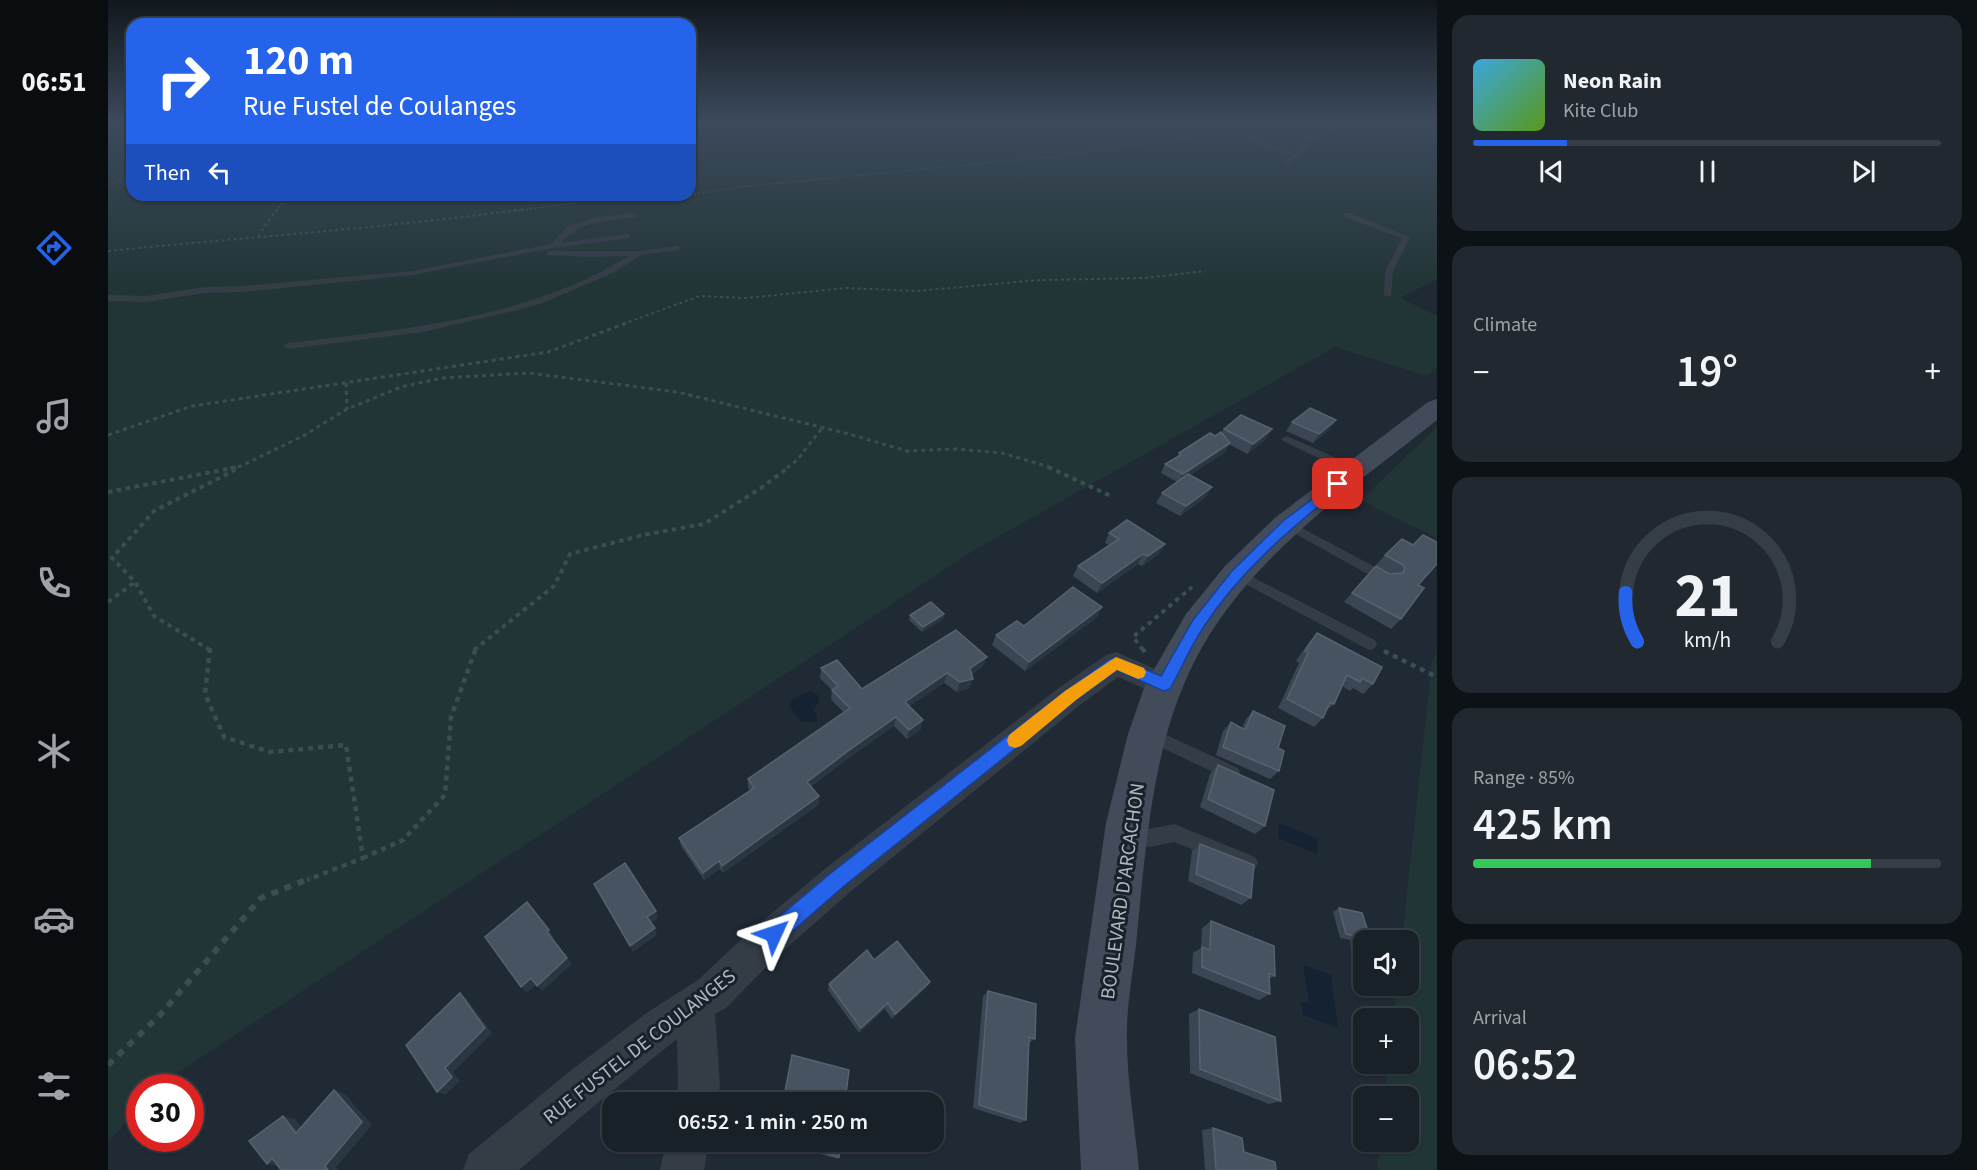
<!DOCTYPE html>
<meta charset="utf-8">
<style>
:root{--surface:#182028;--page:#212830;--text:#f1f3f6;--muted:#9fa3a8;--line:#363e45;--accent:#2563eb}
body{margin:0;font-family:"Source Sans 3",sans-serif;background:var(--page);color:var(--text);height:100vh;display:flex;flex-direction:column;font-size:22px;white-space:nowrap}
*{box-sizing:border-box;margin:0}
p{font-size:20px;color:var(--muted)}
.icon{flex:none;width:33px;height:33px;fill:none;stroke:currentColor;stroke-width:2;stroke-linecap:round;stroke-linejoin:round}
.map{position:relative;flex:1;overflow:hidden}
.sheet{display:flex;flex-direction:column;gap:15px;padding:15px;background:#0d1216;width:540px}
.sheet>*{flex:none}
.top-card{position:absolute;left:18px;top:18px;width:570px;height:183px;border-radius:18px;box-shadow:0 2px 4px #0004,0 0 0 2px var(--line);background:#2563eb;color:#fff;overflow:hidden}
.fabs{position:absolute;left:1245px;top:930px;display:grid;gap:12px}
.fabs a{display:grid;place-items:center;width:66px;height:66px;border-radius:12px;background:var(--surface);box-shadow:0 2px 4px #0004,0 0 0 2px var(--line);font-size:30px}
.speed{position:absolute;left:18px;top:1074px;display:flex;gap:12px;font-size:30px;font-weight:700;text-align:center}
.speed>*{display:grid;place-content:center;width:78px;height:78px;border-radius:50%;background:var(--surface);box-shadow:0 2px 4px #0004,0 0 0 2px var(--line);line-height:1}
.speed .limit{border:9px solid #d22;background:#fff;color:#111}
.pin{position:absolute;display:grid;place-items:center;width:51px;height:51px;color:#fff;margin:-26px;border-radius:12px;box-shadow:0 3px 9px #0006}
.me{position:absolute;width:66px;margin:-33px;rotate:48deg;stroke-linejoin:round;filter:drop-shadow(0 0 4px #0008)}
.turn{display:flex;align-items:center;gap:21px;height:126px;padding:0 18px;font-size:27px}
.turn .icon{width:78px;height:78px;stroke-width:2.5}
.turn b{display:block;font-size:42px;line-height:51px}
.then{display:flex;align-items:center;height:57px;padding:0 18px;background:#0003;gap:12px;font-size:22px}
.big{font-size:45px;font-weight:600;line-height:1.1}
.sheet .tile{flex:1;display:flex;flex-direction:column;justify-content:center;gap:9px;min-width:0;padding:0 21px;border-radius:18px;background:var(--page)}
.sheet .dial{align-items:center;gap:0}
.dial svg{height:156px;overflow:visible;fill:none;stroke:var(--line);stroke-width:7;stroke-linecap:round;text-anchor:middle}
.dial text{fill:var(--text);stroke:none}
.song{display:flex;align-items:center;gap:18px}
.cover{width:72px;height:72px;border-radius:9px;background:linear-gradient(135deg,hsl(200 70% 55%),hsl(90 70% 35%))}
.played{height:6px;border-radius:3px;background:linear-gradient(90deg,var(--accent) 20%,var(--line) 20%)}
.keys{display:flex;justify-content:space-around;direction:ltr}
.heat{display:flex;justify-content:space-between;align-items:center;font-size:33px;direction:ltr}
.charge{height:9px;border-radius:4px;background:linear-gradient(90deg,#34c759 85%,var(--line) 0)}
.trip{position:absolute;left:494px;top:1092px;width:342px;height:60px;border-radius:18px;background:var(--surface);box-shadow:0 2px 4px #0004,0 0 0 2px var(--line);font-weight:600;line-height:60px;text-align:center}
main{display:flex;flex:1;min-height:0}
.dock{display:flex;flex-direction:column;width:108px;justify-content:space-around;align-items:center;background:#0a0d10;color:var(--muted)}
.dock .icon{width:42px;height:42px}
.dock .on{color:var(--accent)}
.dock b{font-size:27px;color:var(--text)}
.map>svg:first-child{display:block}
.green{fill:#223536}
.water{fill:#152232}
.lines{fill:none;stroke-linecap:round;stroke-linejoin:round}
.path-far5{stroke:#3b4e4f;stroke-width:1.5;stroke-dasharray:2 2;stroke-linecap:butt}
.path-far4{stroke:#3b4e4f;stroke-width:2;stroke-dasharray:3 3;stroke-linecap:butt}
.path-far3{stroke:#3b4e4f;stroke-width:3;stroke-dasharray:4 4;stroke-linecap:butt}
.path-far2{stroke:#3b4e4f;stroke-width:4;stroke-dasharray:4.5 4.5;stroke-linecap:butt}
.path-far1{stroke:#3b4e4f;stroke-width:4.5;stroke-dasharray:5 5;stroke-linecap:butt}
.path{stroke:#3b4e4f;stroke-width:6;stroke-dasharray:7 7;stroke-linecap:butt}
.service{fill:#343c46;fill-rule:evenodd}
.minor{fill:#343c46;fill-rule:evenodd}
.secondary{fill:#424b59;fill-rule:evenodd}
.wall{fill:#3b4654}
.shaded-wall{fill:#2b3643}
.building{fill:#475360;stroke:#576270;stroke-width:1.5}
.route{fill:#2563eb;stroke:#184099;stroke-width:1.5}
.slow{fill:#f59e0b}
.labels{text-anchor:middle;stroke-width:6;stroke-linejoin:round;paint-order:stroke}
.near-street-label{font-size:20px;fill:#aeb7c3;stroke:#19212a}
</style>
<main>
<nav class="dock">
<b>06:51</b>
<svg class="icon on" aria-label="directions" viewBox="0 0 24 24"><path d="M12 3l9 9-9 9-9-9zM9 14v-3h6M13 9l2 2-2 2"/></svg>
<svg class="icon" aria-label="music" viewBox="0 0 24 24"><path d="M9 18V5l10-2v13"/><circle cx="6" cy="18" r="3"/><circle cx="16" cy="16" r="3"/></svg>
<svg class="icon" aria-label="phone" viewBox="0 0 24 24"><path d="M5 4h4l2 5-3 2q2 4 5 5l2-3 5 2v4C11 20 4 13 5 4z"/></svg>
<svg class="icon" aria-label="climate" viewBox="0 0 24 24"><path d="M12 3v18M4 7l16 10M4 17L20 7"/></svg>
<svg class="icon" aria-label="car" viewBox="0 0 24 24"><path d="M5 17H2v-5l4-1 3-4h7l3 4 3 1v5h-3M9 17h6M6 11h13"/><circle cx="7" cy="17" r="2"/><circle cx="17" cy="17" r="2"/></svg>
<svg class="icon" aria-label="filters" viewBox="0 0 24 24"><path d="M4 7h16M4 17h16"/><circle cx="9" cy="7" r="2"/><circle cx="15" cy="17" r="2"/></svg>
</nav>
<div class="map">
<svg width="1329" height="1170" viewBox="0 0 1329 1170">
<rect width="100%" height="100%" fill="#202a35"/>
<g class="green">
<polygon points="0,121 24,121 24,195 582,195 582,121 1329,121 1329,279 1292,298 1329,316 1329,367 1319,376 1227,347 863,552 48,1087 32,1088 31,1106 0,1143"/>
<polygon points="1329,427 1329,538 1253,500"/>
<polygon points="1329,653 1329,1170 1269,1170 1272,1142 1300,1142 1300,1096 1277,1096 1280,1064 1300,1064 1300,1018 1285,1018 1289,986 1300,986 1300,940 1294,940 1324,661"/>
</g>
<g class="water">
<polygon points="703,691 711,696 711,702 705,711 709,715 709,722 693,722 681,705 686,698"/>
<polygon points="1171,823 1210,839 1209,854 1170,838"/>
<polygon points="1195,965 1223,975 1230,1028 1195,1015 1193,1002 1201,1003"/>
</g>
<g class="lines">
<g class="path-far5">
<polyline points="0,128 12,121"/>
<polyline points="0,185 24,177"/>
<polyline points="582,195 641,186 951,156 1106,133 1115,127 1113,121"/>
<polyline points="168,211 180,195"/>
<polyline points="406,211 496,199 579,195"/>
</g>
<g class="path-far4">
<polyline points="150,236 169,209"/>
<path d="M0,251C139,237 279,228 417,209"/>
<polyline points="515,324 592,296 637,298 739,288 809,291 931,280 1037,278 1097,271"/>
</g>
<g class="path-far3">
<polyline points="238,383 239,409"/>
<polyline points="0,435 84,406 440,352 519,323"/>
<polyline points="122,468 133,466 195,436 239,409 293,387 334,378 421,373 569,392 741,434 799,451 848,449 894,453 945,468"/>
<polyline points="679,468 689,460 714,428"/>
</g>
<g class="path-far2">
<polyline points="940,467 1005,497"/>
<polyline points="0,492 130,467"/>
<polyline points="0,602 27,582"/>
<polyline points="102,650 46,616 27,582 4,558 46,511 127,470"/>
<polyline points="366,650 446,586 462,554 535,535 596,524 653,488 681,467"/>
<polyline points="1035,650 1025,637 1084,587"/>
</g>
<g class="path-far1">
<polyline points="102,648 97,694 116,737 162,752 238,745 255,858 199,880"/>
<polyline points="1034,648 1037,652"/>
<polyline points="1276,651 1329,677"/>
<polyline points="255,858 295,840 337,795 343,717 368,648"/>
</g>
<polyline class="path" points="0,1065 51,1016 153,898 203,878"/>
<g class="service">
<polygon points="1142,121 1148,121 1144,134 1149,140 1187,153 1192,149 1195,137 1211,133 1227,123 1265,121 1229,127 1215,135 1200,139 1197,151 1178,166 1175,164 1184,156 1145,142 1139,135"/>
<path d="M525,213L529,215L528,217C498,222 475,219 453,243L519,234H522V238L446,248L304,275L135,292L96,293L38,302L0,301V295L38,296L96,287L135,286L304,271L443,244L459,227L490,217Z"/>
<polygon points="1236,213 1242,213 1302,237 1285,271 1283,297 1276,295 1277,271 1294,238 1236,217"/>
<path d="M568,246H571V250L533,255L505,273L432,304L410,310L315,332L180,349L175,346L180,343C296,329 419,319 521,256L480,257L442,255H439V251H530Z"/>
<polygon points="1179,436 1251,468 1253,471 1247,475 1243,474 1175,441 1173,439"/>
<polygon points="1179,520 1284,576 1286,579 1284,582 1274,582 1175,527 1173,524"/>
<polygon points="1129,569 1267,640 1269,644 1267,648 1262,650 1257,648 1124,577 1122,574"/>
<polygon points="1041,727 1130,768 1132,773 1130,778 1124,781 1118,778 1035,739 1033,734 1035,729"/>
<polygon points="1066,824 1147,857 1150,863 1147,869 1141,872 1066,842 1041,847 1015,841 1012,835 1015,829 1021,826 1041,829"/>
</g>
<g class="minor">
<polygon points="1008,652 1066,677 1070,685 1066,693 1056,697 1010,677 972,705 742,892 666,959 618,1008 607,1014 612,1086 609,1102 567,1102 570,1086 569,1039 492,1101 411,1170 355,1170 361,1154 462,1071 540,1012 590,980 640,933 718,868 952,687 998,655"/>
<polygon points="558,1142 601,1142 596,1170 552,1170"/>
</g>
<path class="secondary" d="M1329,399V420C1249,484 1158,545 1102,634C1046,722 1039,833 1029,935C1026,969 1018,1005 1019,1039C1019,1082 1027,1127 1031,1170H973L967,1038L998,823L1020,734L1037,685L1078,614L1117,566L1168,517L1320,402Z"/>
</g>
<g class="wall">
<polygon points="1228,420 1222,429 1205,443 1178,431 1184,422"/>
<polygon points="1116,429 1158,439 1139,454 1121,444 1117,452 1082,475 1098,497 1072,516 1048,503 1054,493 1069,482 1053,473 1057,464 1069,457 1071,453 1114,432"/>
<polygon points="1001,533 1051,554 1034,566 1030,564 989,593 965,576 970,566 1001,545 997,543"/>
<polygon points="1294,539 1310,585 1293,619 1283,629 1236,602 1268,566 1282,574 1284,574 1268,565 1277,555"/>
<polygon points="994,607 989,617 917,671 884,645 888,635 916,626"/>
<polygon points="836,614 835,619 814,632 801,620 802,615"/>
<polygon points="1209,633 1265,684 1255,694 1245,688 1242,691 1234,686 1226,704 1218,711 1215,718 1206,727 1170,708 1191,663 1188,661 1201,642"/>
<polygon points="875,666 864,674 865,679 861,688 849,692 836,683 801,706 813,729 799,739 786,726 739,759 703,787 711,796 710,805 615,873 612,869 596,880 573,846 571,838 642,790 640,788 640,779 736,713 723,699 724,690 712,678 713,668 754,689"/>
<polygon points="1145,711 1170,748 1171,771 1162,779 1108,755 1115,731 1123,722 1134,728 1138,719"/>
<polygon points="1110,765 1157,826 1147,834 1092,807 1102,774"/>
<polygon points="1092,844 1143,898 1133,905 1080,881 1084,851"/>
<polygon points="1231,908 1256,940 1256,986 1275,986 1276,991 1269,993 1246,985 1242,940 1232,938 1225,912"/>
<polygon points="1103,921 1167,976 1161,979 1162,994 1151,1000 1084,973 1085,953 1093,948 1094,928"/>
<polygon points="766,960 822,982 818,988 784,1019 777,1009 751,1033 720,990 721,984"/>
<polygon points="880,991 927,1039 921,1043 918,1120 912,1123 865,1108 875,996"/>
<polygon points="1091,1009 1173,1101 1161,1104 1082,1073 1081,1014"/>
<polygon points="1105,1128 1136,1152 1168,1170 1097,1170 1094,1130"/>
<polygon points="668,1142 733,1142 731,1157 730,1159"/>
</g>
<g class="shaded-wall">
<polygon points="1228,420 1222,429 1205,443 1211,434"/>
<polygon points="1164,429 1158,439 1139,454 1145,444"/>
<polygon points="1122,443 1117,452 1070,483 1075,474"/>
<polygon points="1104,487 1098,497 1072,516 1078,506"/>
<polygon points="1057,544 1051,554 1034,566 1040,556"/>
<polygon points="1035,554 1030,564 989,593 994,583"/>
<polygon points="994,607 989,617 917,671 921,662"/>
<polygon points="836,614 835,619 814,632 815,627"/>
<polygon points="879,657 875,666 859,677 862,668"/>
<polygon points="839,673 836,683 794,711 797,702"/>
<polygon points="865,679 861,688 849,692 852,682"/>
<polygon points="788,717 786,726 739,759 698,791 699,782 740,751"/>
<polygon points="815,720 813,729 799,739 801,730"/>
<polygon points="711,796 710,805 615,873 614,866"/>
<polygon points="611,861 612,869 596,880 595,873"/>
<polygon points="548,911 550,918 542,924 539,917"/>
<polygon points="547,928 549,935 525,952 522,946"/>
<polygon points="441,930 446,937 444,938 439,932"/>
<polygon points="459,958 464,964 434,991 429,986"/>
<polygon points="423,978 429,984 419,993 413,987"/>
<polygon points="822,982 818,988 784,1019 787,1014"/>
<polygon points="352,993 359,999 384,1033 345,1072 352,1081 337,1095 329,1092"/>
<polygon points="780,1003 777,1009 751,1033 753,1028"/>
<polygon points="226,1090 237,1094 264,1125 228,1167 230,1170 220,1170 217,1166"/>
<polygon points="175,1116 187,1119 200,1135 188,1133"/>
<polygon points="164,1158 172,1166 159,1164"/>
</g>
<g class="building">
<polygon points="1202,408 1228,420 1211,434 1184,422"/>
<polygon points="1133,415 1164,429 1145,444 1116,429"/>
<polygon points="1113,432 1122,443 1075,474 1057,464 1073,455 1071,453 1102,433 1107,436"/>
<polygon points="1080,474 1104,487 1078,506 1054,493"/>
<polygon points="1019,520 1057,544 1040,556 1035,554 994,583 970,566 1011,539 1001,533"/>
<polygon points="1315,535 1329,542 1329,564 1310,585 1316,588 1293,619 1244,593 1268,566 1282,574 1295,573 1297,568 1295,565 1277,555 1294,539 1305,545"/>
<polygon points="965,587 994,607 921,662 888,635 909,621 916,626"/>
<polygon points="823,602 836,614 815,627 802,615"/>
<polygon points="848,630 879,657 862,668 865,679 852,682 839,673 797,702 815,720 801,730 788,717 740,751 699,782 711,796 614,866 611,861 595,873 571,838 646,788 640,779 742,708 724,690 730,686 713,668 729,660 754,689"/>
<polygon points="1209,633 1274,667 1265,684 1254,678 1252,682 1239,675 1226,704 1222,702 1215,718 1179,699 1200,653 1197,651"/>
<polygon points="1145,711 1177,726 1170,748 1176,751 1171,771 1115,747 1123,722 1137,730"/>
<polygon points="1110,765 1166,790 1157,826 1100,799"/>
<polygon points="1092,844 1146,865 1143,898 1088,874"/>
<polygon points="517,863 548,911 539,917 547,928 522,946 486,884"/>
<polygon points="419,902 441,930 439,932 459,958 429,986 423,978 413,987 377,937"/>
<polygon points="1231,908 1254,913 1263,940 1256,940 1256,983 1253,982 1249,937 1238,934"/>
<polygon points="1103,921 1166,946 1167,976 1161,973 1162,994 1094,967 1094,947 1102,950"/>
<polygon points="789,941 822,982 787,1014 780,1003 753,1028 721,984 759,950 766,960"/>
<polygon points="1262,986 1275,986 1276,991"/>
<polygon points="880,991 928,1004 927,1039 921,1037 918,1120 871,1105"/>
<polygon points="352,993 377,1028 337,1068 344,1077 329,1092 298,1045"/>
<polygon points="1091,1009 1167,1037 1173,1101 1092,1069"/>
<polygon points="684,1055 741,1070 737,1102 675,1102"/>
<polygon points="226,1090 254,1122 217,1166 220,1170 173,1170 164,1158 159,1164 141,1141 175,1116 188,1133"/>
<polygon points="1105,1128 1134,1138 1136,1152 1167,1162 1168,1170 1108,1170"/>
<polygon points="674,1142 733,1142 731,1157"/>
</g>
<linearGradient id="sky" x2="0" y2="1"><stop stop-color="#12171d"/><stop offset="0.43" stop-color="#3c4a5c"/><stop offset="1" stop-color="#3c4a5c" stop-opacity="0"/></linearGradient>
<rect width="1329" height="284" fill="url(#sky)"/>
<path class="route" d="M1230,480L1236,484L1234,487C1183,528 1131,572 1095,628C1082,648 1073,669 1062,689L1056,691L1051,689L1009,670L968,700L736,886L673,941L666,944L659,941L656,934L659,927L723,873L957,691L1002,659H1013L1053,676L1085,620L1124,571L1175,521Z"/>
<polygon class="slow" points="1008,657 1036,668 1038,672 1036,677 1030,679 1009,670 968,700 913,746 907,748 901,746 899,741 901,735 957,691"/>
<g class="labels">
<g class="near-street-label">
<text transform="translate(1014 891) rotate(-82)" y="7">BOULEVARD D'ARCACHON</text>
<text transform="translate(531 1046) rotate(-38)" y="7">RUE FUSTEL DE COULANGES</text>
</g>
</g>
</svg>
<div class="fabs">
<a><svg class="icon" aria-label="sound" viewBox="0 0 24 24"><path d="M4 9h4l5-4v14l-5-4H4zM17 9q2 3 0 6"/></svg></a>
<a>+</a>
<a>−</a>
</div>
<div class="speed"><div class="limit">30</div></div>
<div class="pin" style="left:1230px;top:484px;background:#d93025"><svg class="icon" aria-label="arrive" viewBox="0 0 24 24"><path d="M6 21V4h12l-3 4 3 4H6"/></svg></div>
<svg class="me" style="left:666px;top:934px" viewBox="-20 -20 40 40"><path d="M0-17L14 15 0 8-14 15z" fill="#2563eb" stroke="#fff" stroke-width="4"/></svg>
<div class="trip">06:52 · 1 min · 250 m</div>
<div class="top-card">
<div class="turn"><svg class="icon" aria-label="right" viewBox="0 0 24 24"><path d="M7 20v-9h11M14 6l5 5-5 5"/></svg><div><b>120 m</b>Rue Fustel de Coulanges</div></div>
<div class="then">Then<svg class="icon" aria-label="left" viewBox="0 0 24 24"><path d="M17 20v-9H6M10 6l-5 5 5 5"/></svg></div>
</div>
</div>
<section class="sheet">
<div class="tile">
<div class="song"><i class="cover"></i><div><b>Neon Rain</b><p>Kite Club</p></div></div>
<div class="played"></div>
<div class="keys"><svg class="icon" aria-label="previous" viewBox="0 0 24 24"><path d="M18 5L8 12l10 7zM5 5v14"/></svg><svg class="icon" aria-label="pause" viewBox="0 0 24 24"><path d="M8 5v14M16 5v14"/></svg><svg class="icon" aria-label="next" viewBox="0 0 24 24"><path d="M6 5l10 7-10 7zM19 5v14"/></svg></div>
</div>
<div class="tile"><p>Climate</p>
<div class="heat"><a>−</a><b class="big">19°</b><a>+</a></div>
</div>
<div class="tile dial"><svg viewBox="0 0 100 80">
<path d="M14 69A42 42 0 1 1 86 69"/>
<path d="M14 69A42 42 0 0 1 8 44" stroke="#2563eb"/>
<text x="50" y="56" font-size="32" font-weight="700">21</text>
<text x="50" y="72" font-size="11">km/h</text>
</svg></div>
<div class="tile"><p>Range · 85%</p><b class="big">425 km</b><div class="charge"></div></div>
<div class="tile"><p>Arrival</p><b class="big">06:52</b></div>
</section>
</main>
